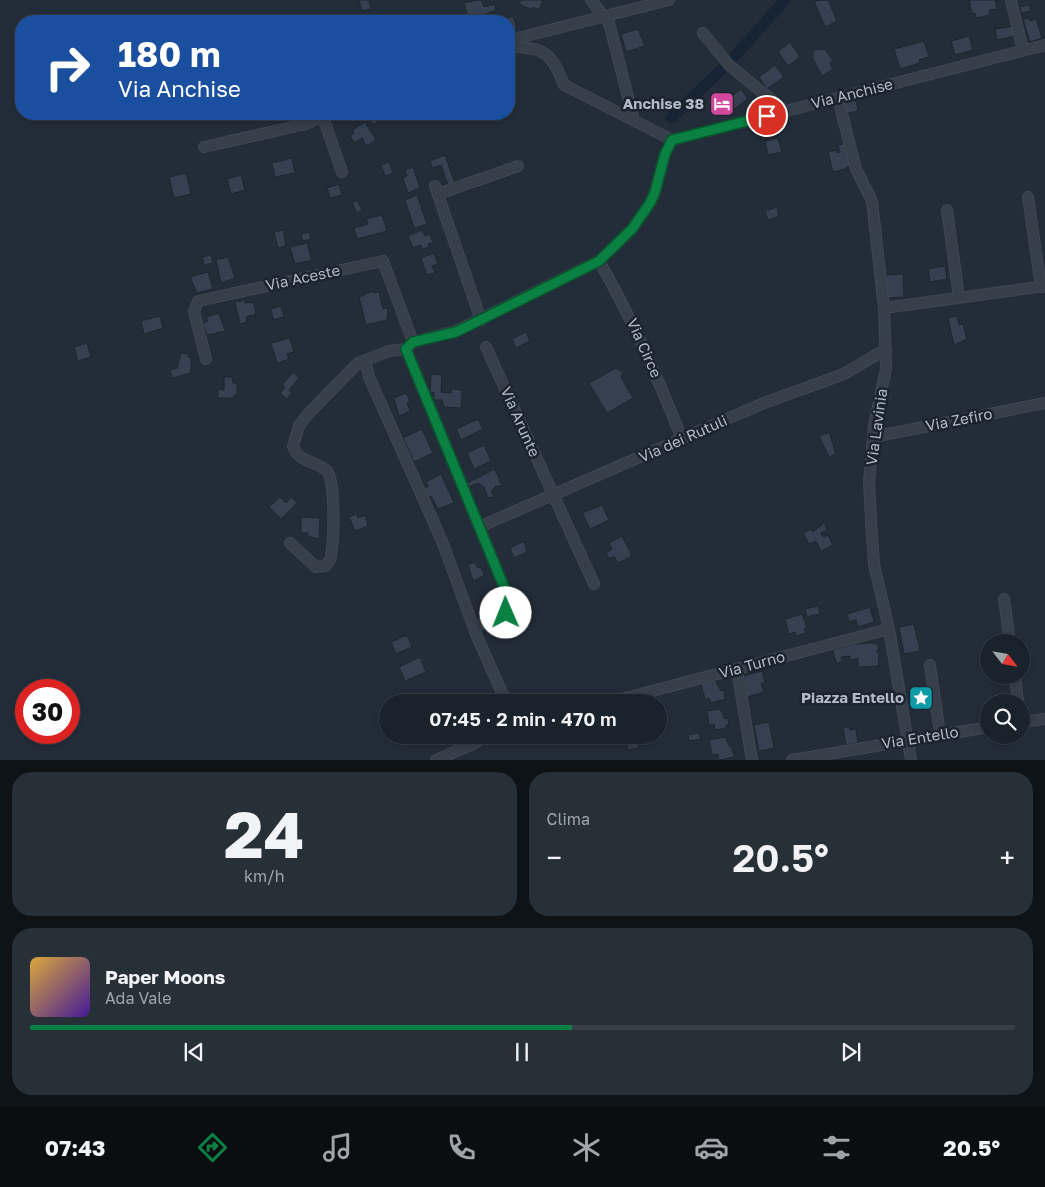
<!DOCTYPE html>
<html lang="it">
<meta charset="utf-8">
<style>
:root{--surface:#1a222b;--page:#272f37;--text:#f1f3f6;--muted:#9fa4a9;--line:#383f47;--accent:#0b8043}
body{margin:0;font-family:"Golos Text",sans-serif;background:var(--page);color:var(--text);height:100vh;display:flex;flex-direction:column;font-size:19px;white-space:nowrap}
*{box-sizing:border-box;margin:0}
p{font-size:16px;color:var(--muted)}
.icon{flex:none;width:28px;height:28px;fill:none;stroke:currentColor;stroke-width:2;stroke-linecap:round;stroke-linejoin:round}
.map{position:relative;height:760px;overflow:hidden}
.side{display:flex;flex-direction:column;gap:12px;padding:12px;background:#0e1318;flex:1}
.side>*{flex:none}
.hud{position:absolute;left:15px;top:15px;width:500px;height:105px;border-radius:20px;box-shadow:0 2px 8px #0003,0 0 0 1px var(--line);background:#1a4fa0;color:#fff;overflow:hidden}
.needle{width:32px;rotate:121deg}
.fabs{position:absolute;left:980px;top:634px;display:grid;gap:10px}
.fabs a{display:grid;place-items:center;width:50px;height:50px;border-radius:50%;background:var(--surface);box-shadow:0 2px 8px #0003,0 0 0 1px var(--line);font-size:25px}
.speed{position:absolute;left:15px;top:679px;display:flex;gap:10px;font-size:25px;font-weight:700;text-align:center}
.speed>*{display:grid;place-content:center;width:65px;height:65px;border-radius:50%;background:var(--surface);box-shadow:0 2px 8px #0003,0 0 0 1px var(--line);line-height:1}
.speed .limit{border:8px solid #d22;background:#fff;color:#111}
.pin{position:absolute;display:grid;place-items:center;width:42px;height:42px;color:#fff;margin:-21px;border:2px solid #fff;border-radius:50%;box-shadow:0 1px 5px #0007}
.me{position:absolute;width:55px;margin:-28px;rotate:359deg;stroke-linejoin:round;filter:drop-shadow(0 0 4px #0008)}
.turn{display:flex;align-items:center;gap:18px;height:105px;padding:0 20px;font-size:22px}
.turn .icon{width:65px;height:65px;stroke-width:2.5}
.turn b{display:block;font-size:35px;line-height:42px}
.big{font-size:38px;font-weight:600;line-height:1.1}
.side .tile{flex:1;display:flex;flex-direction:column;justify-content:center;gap:8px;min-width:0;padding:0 18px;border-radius:20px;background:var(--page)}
.side .dial{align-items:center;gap:0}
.dial b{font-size:65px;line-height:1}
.song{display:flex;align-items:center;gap:15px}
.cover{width:60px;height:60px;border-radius:8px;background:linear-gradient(135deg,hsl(40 70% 55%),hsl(260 70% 35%))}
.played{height:5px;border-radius:2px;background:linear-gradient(90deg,var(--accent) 55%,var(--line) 55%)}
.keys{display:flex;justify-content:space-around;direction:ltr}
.heat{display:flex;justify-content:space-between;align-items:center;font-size:28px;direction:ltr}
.side .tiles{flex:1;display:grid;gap:12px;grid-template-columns:1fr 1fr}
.tile:last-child{grid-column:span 2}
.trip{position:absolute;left:379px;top:694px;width:288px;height:50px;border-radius:25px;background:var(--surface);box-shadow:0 2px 8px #0003,0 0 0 1px var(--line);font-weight:600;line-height:50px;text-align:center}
.tabs{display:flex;height:80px;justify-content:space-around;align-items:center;background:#0a0e11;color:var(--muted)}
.tabs .icon{width:35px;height:35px}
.tabs .active{color:var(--accent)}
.tabs b{font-size:22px;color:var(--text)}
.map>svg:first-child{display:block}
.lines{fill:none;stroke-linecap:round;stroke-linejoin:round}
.canal{stroke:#162436;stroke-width:11}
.building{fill:#354150;stroke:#1d2630}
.minor-casing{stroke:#3f4853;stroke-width:12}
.minor{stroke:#363f4a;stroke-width:10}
.route-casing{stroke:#07532c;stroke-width:12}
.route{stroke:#0b8043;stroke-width:9}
.labels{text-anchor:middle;stroke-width:5;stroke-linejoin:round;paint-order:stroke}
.street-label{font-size:15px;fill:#b1bac6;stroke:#1b242e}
.poi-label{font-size:15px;font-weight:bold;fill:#b1bac6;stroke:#1b242e;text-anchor:end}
</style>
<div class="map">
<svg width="1045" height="760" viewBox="0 0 1045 760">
<rect width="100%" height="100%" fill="#232d39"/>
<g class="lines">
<g class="canal">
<polyline points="734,57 785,0"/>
<polyline points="671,118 722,69"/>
</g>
</g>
<g class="building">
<polygon points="359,0 369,0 371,9 362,11"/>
<polygon points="477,0 481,0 484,7 495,4 496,11 485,14 486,17 469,21 464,3"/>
<polygon points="521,0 543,0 539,10 533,7 532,10 519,4"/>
<polygon points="828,0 837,21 825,27 814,1"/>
<polygon points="969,0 995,0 997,9 989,10 990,15 976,18 975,13 972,14"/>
<polygon points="1029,5 1031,11 1021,13 1020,7"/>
<polygon points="513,16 517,29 509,32 509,21 505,21 504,19"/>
<polygon points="1029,18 1030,21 1036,19 1042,38 1030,42 1023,19"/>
<polygon points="1014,26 1015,36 997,40 995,29"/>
<polygon points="638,29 645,46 626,52 621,34"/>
<polygon points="969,36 973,50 955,55 951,41"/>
<polygon points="924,41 929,57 919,60 920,63 900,69 894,49"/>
<polygon points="790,42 800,57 788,66 778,52"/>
<polygon points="825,49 833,61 830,63 833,69 822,76 813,59 813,50"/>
<polygon points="775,65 784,77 767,89 759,77"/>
<polygon points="741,89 748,99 730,112 727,108 717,115 708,102 724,91 729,98"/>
<polygon points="855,97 858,111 845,114 841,100"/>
<polygon points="373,114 378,122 373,125 367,116"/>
<polygon points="365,122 376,140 366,146 362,138 354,143 350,136 354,133 352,130"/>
<polygon points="778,138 782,152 768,155 765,141"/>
<polygon points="847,143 851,164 845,169 833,172 828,152 836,150 837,153 840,152 838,145"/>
<polygon points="445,155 456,186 449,188 441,165 432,168 430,161"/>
<polygon points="292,158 295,173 275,177 272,163"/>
<polygon points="389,162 393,173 385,176 381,165"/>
<polygon points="413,167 420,188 408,193 403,178 407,176 405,170"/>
<polygon points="186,173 191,194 174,198 169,177"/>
<polygon points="241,175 245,190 231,194 227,179"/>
<polygon points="339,184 342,195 330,198 327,188"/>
<polygon points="417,195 427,224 414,228 405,200"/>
<polygon points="357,200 362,210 357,213 352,203"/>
<polygon points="777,207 779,216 768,220 765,211"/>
<polygon points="382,215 387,231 357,239 354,228 368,224 366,219"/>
<polygon points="283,230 286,246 278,248 274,232"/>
<polygon points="422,230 425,236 430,234 433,242 428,244 429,247 422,249 421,245 413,248 408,236"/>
<polygon points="309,232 311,239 303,241 301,234"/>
<polygon points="307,243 312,260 295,264 290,247"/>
<polygon points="434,253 438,264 432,266 435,273 427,275 421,258"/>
<polygon points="211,255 213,263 204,265 202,257"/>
<polygon points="228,257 235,278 221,283 216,260"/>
<polygon points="945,266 947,279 930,282 928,269"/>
<polygon points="208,272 213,289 197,293 190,277"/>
<polygon points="903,274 904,297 887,298 885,275"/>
<polygon points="373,291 373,293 379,292 383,309 388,308 387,320 366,325 359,297"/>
<polygon points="245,300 245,303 253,302 256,314 246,317 247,322 240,324 235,302"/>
<polygon points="281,306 284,317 273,320 271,309"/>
<polygon points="219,313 225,331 207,335 203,323 208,321 206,317"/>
<polygon points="160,316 163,328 144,334 141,321"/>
<polygon points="957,316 959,325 963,324 967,339 954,345 948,318"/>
<polygon points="526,332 530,341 516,348 512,339"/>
<polygon points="290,338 294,352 287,354 289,359 277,363 271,343"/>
<polygon points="87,343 91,357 78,361 74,347"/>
<polygon points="181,353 189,354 188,357 191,358 191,373 172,378 170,370 177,368"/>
<polygon points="616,368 623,373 621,377 633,398 607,413 589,383"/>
<polygon points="293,372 299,378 289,390 292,393 287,399 280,393 285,387 282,385"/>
<polygon points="431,374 442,375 441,392 451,393 451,389 462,390 461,408 444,407 442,400 434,400 434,393 430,392"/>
<polygon points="224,377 232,377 233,383 237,383 237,395 234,395 234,398 218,398 218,389 224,390"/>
<polygon points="406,393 410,401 407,403 410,411 399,416 394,398"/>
<polygon points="478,419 483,429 461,440 456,429"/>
<polygon points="422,429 433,453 414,462 403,438"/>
<polygon points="829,432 836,454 829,457 819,436"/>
<polygon points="484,445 491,461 474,469 467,453"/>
<polygon points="495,469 502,486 496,486 491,491 494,497 488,498 484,487 478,483 469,487 467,483"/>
<polygon points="441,474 454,503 438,509 431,496 428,498 424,490 428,486 426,482"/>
<polygon points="280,497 286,503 291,497 297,503 281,519 269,507"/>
<polygon points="602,505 609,520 590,529 582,513"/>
<polygon points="357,514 358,518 365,515 368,526 355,531 349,517"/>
<polygon points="301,517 320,518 319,539 307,536 308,533 301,533"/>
<polygon points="824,523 827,530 821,533 823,537 828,535 833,545 821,551 816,541 809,544 803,533 811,529 813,532"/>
<polygon points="622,536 632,556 618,563 614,556 609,559 606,553 612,549 609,543"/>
<polygon points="524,541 527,552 514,558 510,548"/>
<polygon points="474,562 478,568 481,567 485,575 473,581 468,565"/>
<polygon points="818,606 820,614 807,617 805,609"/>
<polygon points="870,607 874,622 858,627 856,620 849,622 847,614"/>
<polygon points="802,614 807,628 804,629 806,633 797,636 795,632 789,634 785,619"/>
<polygon points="914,624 920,651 904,654 899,627"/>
<polygon points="407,635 412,647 396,654 391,642"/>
<polygon points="875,643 879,648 877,651 879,654 878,666 858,667 858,658 850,660 850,656 841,657 842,662 836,663 833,650 855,644"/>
<polygon points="420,657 426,672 405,681 399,667"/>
<polygon points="762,671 765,682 761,684 764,692 747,697 744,676"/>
<polygon points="715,680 721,691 724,690 725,699 711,703 709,698 705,699 701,684"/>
<polygon points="720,709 725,719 728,718 729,725 726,725 726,728 715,730 714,724 709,725 707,711"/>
<polygon points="388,712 388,729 385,730 383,724 379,725 377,720 381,718 380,715"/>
<polygon points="769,722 774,748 759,751 754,725"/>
<polygon points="850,727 850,730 856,729 858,743 846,745 843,728"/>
<polygon points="699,733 701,739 689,741 688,735"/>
<polygon points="625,735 641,735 642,739 637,740 639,748 628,750"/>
<polygon points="725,737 730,747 732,747 734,757 719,760 718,754 712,755 709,740"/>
</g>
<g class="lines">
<defs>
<g id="minor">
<polyline points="591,0 609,23 634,120"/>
<polyline points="1011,0 1023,50"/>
<polyline points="703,33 729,65 785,111"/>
<polyline points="509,43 514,39 669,0"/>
<path d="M509,47C544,47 552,53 564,85L672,140"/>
<polyline points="838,98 856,169 872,201 884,308 886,369 874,425 869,483 872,537 874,564 889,629 911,760"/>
<polyline points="315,115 325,123 342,172"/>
<polyline points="204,147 306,124 311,122 315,114"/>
<polyline points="435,186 481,320"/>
<polyline points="438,194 518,166"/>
<polyline points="1028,197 1041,287"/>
<polyline points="947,210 959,297"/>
<path d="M599,261C632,318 658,378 682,439"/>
<polyline points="884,308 1045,286"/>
<polyline points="486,347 594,584"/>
<polyline points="406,349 511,604 506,613 474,627"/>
<polyline points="206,359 194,312 198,301 383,261 413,342"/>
<polyline points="365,360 369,377 442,541 476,634 506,702"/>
<polyline points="873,437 1045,403"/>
<polyline points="479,527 764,403 844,374 886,349"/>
<path d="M290,543L316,567L325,566L330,560C334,546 336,481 327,471C316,460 298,463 293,446L299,426L307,415L358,363L389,351L406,349L413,342L456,331L599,261L632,229L650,203L655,192L665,154L672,140L1045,45"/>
<polyline points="1004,599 1010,642"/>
<polyline points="930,665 940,734"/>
<polyline points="737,669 752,760"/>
<polyline points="1015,675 1018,702"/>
<polyline points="614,701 889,629"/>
<polyline points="1021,722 1045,719"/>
<polyline points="436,760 473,744 488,735"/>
<polyline points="792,760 989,727"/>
</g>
</defs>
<use href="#minor" class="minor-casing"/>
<use href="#minor" class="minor"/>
</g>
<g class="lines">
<defs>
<polyline id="route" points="506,613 511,604 406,349 413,342 456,332 599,261 632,229 650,203 655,192 665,154 672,140 767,116"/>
</defs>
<use href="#route" class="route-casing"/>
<use href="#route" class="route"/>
</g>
<defs>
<symbol id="hotel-square" viewBox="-11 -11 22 22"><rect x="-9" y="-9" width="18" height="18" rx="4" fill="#d1479c" stroke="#1b242e"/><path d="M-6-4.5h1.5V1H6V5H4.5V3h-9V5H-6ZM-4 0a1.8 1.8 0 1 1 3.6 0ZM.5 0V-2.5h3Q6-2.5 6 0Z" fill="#fff"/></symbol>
<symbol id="sight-square" viewBox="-11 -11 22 22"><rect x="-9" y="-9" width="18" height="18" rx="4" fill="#0f9aa8" stroke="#1b242e"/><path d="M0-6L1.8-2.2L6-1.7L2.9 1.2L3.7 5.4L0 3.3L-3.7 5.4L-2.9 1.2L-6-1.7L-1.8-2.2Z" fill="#fff"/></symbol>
</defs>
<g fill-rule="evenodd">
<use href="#hotel-square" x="708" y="90" width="28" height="28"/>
<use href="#sight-square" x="907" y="684" width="28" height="28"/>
</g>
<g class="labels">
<g class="street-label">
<text transform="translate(852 94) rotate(-14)" y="5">Via Anchise</text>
<text transform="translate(303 278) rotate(-12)" y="5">Via Aceste</text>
<text transform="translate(644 348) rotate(66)" y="5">Via Circe</text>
<text transform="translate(959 420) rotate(-11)" y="5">Via Zefiro</text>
<text transform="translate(520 422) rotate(66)" y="5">Via Arunte</text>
<text transform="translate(877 427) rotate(-82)" y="5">Via Lavinia</text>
<text transform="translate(683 439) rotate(-24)" y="5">Via dei Rutuli</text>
<text transform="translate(752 665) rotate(-15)" y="5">Via Turno</text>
<text transform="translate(920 738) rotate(-9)" y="5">Via Entello</text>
</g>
<g class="poi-label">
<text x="704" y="109">Anchise 38</text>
<text x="904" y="703">Piazza Entello</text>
</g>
</g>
</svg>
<div class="fabs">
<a><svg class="needle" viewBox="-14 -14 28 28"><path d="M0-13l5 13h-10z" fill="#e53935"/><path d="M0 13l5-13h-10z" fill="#9fa4a9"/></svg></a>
<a><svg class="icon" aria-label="search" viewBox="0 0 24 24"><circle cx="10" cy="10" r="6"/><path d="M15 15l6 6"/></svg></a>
</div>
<div class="speed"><div class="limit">30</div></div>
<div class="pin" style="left:767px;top:116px;background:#d93025"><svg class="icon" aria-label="arrive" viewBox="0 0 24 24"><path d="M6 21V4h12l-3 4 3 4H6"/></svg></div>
<svg class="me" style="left:506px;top:613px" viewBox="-20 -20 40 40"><circle r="19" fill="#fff"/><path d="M0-13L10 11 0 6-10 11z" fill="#0b8043"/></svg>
<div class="trip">07:45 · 2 min · 470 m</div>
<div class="hud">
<div class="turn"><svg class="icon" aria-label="right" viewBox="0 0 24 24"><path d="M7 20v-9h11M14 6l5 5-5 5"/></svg><div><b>180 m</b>Via Anchise</div></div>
</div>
</div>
<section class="side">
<div class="tiles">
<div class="tile dial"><b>24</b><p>km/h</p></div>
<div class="tile"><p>Clima</p>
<div class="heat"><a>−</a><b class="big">20.5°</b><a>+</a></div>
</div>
<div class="tile">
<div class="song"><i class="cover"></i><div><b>Paper Moons</b><p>Ada Vale</p></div></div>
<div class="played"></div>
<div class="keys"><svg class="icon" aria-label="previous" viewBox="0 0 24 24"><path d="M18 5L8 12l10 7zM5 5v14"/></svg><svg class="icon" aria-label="pause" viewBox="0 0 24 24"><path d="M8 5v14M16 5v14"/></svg><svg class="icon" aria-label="next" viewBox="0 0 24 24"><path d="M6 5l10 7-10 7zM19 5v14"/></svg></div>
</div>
</div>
</section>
<nav class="tabs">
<b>07:43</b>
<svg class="icon active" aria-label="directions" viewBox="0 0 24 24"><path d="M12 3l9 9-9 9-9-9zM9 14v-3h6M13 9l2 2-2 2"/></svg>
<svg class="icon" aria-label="music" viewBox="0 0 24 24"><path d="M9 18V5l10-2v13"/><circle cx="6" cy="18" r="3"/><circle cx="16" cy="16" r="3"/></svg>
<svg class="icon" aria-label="phone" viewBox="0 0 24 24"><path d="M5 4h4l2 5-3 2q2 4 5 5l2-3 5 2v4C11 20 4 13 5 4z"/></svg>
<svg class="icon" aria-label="climate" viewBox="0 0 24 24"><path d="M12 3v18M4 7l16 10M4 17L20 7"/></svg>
<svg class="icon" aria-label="car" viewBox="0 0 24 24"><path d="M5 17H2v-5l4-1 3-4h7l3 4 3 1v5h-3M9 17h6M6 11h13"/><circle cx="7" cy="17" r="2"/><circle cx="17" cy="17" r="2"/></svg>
<svg class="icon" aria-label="filters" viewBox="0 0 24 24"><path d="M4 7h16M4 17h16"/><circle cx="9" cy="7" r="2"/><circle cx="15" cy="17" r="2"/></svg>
<b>20.5°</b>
</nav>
